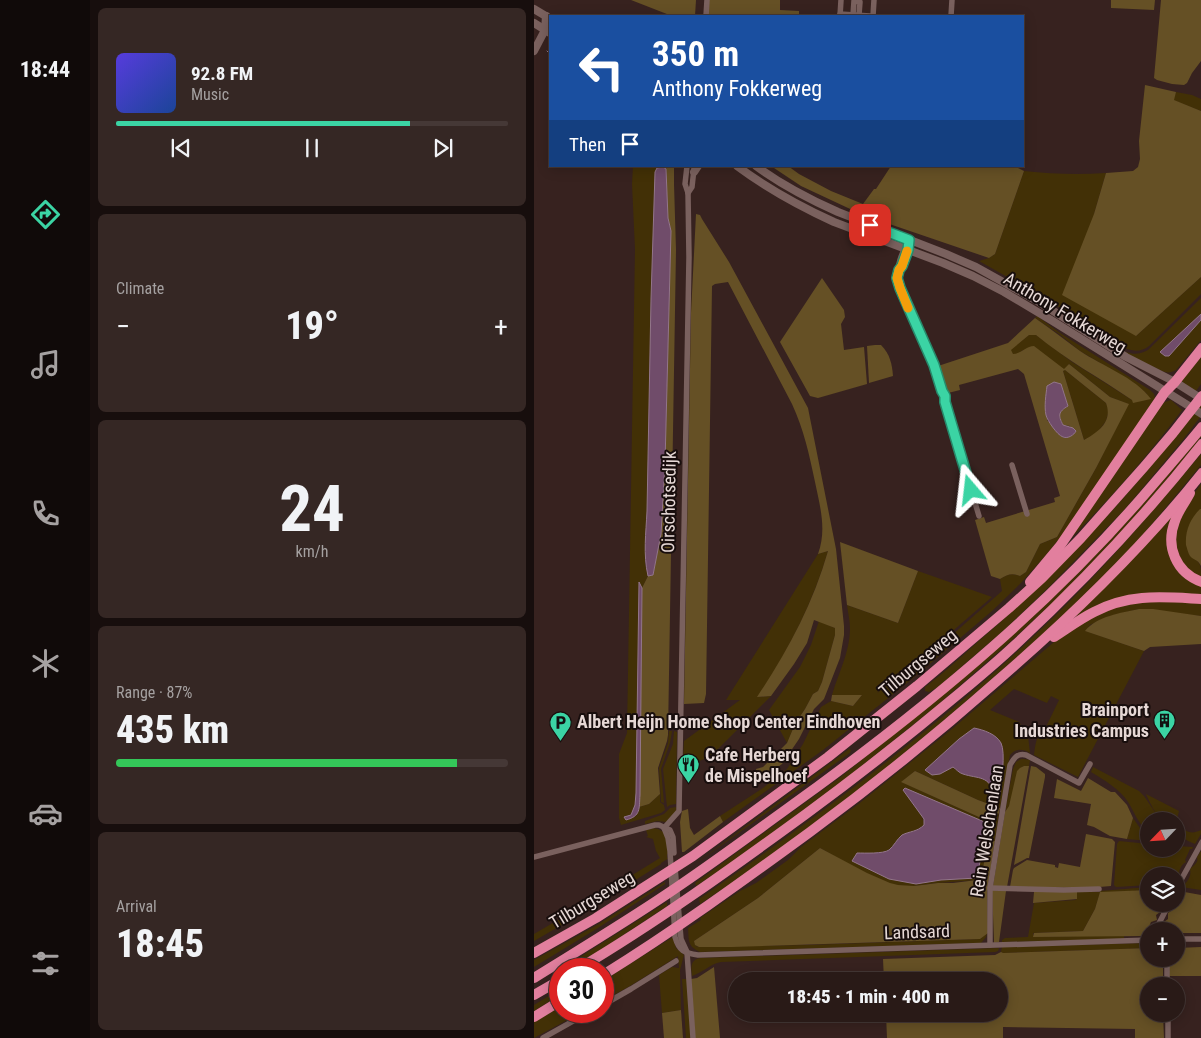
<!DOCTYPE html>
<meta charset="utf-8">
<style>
:root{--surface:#291a17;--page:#352724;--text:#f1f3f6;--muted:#a5a1a1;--line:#453836;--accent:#3bd4a4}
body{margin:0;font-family:"Roboto Condensed",sans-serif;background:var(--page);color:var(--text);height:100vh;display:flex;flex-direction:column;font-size:19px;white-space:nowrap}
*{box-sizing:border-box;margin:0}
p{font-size:16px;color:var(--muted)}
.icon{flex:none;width:28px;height:28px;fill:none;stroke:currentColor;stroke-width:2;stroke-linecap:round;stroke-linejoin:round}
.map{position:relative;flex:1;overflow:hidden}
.sheet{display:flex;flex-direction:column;gap:8px;padding:8px;background:#170e0d;width:444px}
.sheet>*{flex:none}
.hud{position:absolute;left:15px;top:15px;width:475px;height:152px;border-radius:0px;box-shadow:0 2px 12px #0003,0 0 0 1px var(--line);background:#1a4fa0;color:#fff;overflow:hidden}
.needle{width:32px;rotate:245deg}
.controls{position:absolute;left:606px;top:812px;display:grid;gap:10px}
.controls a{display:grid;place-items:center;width:45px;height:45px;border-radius:50%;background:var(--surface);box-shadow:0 2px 12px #0003,0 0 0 1px var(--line);font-size:25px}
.speed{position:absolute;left:15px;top:958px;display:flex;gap:10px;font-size:25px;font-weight:700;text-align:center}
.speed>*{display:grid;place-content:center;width:65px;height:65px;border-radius:50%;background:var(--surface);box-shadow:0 2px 12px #0003,0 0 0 1px var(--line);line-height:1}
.speed .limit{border:8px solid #d22;background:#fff;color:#111}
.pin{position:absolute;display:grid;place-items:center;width:42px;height:42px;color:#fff;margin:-21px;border-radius:10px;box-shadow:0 2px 8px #0006}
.me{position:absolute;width:55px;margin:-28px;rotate:343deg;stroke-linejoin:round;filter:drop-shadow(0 0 4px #0008)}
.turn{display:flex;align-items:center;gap:18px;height:105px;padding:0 20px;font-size:22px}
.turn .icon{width:65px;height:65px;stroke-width:2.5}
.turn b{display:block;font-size:35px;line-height:42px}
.then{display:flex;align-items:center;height:48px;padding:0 20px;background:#0003;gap:10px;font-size:19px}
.big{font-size:38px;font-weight:800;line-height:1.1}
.sheet .widget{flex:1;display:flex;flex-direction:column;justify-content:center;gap:8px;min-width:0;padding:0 18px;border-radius:8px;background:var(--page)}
.sheet .dial{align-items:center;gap:0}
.dial b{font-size:65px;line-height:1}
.song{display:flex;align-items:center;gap:15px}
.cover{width:60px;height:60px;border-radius:8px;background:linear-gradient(135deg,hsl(250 70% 55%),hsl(220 70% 35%))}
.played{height:5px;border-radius:2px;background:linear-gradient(90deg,var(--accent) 75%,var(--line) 75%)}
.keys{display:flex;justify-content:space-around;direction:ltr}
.heat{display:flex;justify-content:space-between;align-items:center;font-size:28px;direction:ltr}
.charge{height:8px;border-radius:4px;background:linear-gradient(90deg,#34c759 87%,var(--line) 0)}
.trip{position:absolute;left:194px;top:972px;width:280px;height:50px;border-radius:25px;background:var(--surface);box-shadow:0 2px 12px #0003,0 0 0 1px var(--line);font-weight:800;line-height:50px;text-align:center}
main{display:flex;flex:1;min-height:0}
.tab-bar{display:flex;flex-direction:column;width:90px;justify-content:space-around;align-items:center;background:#100a09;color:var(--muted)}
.tab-bar .icon{width:35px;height:35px}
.tab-bar .selected{color:var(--accent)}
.tab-bar b{font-size:22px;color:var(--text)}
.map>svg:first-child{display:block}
.green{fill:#423006;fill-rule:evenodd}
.forest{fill:#655025;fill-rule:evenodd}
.water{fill:#704c6a;stroke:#93768a}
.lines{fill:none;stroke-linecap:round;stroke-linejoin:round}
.stream{stroke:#93768a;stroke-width:1}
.street{stroke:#7a615e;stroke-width:5.5}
.secondary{stroke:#7a615e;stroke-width:8}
.highway{stroke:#e27f9e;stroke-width:10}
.route-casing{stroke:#268a6b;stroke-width:12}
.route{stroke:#3bd4a4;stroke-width:9}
.slow{stroke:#f59e0b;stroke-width:9}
.labels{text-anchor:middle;stroke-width:4;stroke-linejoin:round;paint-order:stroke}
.street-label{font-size:18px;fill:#e6d8d5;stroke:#180e0d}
.poi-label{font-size:18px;font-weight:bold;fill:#e6d8d5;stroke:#180e0d;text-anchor:start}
</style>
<main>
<nav class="tab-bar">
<b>18:44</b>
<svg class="icon selected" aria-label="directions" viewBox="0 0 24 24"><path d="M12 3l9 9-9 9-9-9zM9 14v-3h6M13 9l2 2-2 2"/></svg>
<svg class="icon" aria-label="music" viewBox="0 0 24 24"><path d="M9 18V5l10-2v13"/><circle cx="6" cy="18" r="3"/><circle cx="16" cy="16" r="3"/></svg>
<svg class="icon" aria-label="phone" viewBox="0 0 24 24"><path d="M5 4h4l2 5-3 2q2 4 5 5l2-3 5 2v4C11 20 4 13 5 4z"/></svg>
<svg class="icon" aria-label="climate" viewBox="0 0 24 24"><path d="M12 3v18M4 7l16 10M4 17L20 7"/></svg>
<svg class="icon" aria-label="car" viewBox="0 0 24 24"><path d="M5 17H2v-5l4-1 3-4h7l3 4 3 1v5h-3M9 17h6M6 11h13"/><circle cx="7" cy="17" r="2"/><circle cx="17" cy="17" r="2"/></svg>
<svg class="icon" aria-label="filters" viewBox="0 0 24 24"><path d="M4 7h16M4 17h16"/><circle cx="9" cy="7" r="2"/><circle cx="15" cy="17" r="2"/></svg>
</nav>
<section class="sheet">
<div class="widget">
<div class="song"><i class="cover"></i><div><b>92.8 FM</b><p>Music</p></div></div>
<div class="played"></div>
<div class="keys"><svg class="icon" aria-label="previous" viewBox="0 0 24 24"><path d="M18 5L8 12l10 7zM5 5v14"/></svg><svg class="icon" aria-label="pause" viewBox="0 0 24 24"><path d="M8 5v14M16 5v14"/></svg><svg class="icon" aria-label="next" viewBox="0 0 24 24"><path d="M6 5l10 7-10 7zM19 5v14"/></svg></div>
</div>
<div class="widget"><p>Climate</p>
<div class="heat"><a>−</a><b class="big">19°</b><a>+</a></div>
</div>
<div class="widget dial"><b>24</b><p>km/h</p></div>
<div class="widget"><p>Range · 87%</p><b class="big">435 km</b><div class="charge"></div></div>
<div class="widget"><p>Arrival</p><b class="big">18:45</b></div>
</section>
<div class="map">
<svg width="668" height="1038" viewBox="0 0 668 1038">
<rect width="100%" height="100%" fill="#37221f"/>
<g class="green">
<polygon points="642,92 658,95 667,99 667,111 639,100"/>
<polygon points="99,166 119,166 123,168 121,172 117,299 113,511 111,544 111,563 114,576 108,588 105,584 102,793 101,805 98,814 90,817 102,816 105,807 115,804 126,794 126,802 130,805 131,810 127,813 87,825 85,818 85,754 93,733 101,249 98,184"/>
<path d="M490,171C517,174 544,175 572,173L560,214L602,336L667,277V294L615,346C606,353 597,351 588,347L509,297L445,261L455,258L461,254Z"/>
<path d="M667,298V340L642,370C637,373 633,373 628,371L591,353L592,352C600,355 607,354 614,350Z"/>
<path d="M503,316L526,333L616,390L620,394L621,398L534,528L511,556L487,583L458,611L378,679L289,750L189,822L186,816L229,788L253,769L269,744L287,707L297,701L319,706L328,695H298C304,674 316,652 316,629C316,621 314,613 313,605L364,623L384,571L458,597L407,641L352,682L343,693L409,643L468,591L466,579C474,574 478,573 486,576L492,572L506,544L523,537L562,468L594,404L576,397L535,364L531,370L572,403L575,410L572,421L563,433L550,440L529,371L530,370L489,350L484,354H479L476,350L495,335H502L538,362L598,400L613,394L600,383L546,351L525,334L501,318Z"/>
<polygon points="667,357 667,384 662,391 647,381"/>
<path d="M637,400L648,410C610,461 567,509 521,554C560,508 592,457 625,407L631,402Z"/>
<path d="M667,404V416L648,441L590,510L515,587L470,630L404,687L395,692L391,691V687C410,673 428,656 446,640C528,569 601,490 667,404Z"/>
<polygon points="667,433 667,437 658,449 600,519 525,597 476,642 400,708 310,780 203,859 162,886 161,883 308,776 397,704 474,638"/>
<path d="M667,454V465C638,500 610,535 578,568C541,607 500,642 459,678C367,759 269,836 166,904L165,899C293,810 420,716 531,606C579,558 623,506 667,454Z"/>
<path d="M667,484V509H666L656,555C668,563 667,566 667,580L647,565L639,539L650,507Z"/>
<polygon points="646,505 636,551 667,584 667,597 638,595 541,617"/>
<path d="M294,551C279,603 254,651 224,697L237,696L179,754C169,761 162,763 149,761L150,741L206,700H192L284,554Z"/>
<path d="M604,599L667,600V616L605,609L580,615L564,621L556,625L552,631L610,651L544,777L500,755C501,746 502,734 511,729L525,700L517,696L513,703L480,689L456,710L485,722L494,736L496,753C488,749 482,748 476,755L466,808L444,800L381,771L368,782L456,822L465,813L461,841L454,840L449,868L443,880C430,881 418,882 405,883C389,884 379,888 363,885C338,880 308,860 286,848L224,898L160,941L162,946L165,947L274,945L446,939L453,933L452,937L447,943L166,952C153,946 155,940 154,928L167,920L166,918L206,891L222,883L254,860L267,847L327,802L418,729L534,630L553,618ZM469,759L459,790L453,780L440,775L428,774L418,767ZM376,800L443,878L407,880L382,884L342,852C346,852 351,853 354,850C359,848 361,842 365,838C373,832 382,832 390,825C390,815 381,809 376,800Z"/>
<polygon points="285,621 301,628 301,635 288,682 284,691 279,694 271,709 261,724 253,743 235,710 266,667 277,645"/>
<polygon points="135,731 138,731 136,743 127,769 130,803 127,802 125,768 134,743"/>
<polygon points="140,731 143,732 142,804 136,805 133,807 129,769 139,744"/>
<polygon points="315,749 317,750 316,753 160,865"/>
<polygon points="487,759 490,759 496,760 495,766 489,766 475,806 471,812 479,769 482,762"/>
<path d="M559,767L605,791L610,796L627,821H615V832C604,824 601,813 594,802C586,789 570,780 557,772Z"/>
<path d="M612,794L645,811L643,819L646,825H643L642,821C639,821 633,822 630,821C623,818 615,801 612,794Z"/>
<polygon points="142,807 142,811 133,822 123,821 111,824 111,821 130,814 136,808"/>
<polygon points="599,818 606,828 615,835 615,841 593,839"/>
<path d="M643,827H647C653,833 659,834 667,830V834L661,844L654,841L643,834Z"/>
<polygon points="119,828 124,829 131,833 135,854 133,854 133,858 135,858 127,863 127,864 52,911 0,941 0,934 48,906 126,858 122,851 119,839 112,837 114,836 112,830"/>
<path d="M585,841L615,844V849H642L643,846L659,847L658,849H656L651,860L652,862C648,864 646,868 645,872L646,874L644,875L643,879L642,876H615V885L582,887L580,885L583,844Z"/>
<path d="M667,851V890L647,887C653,883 658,876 656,869C660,865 665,862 663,857Z"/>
<polygon points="131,882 131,884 64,928 0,967 0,960 63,925"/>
<polygon points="615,887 615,890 566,893 561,909 549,931 499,933 500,937 587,935 590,936 590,939 468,942 468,940 471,938 494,937 500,903 542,900 543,892 566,892 566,891"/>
<polygon points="133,902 133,906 74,945 36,969 27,969"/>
<polygon points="139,937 142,948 150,955 146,970 147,1010 128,1013 125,975 138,967 145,968 144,956 96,986 69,1001 69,981"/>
<polygon points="615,943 615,948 469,953 467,952 468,947"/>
<path d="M465,948L464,951L461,952L187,962C176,964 168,973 158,976C157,968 156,960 166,958Z"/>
<polygon points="148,979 153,979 157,1038 152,1038"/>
<polygon points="26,989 26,995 0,1011 0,1005"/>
<polygon points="26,1007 26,1011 50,1011 0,1038 0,1022"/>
</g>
<g class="forest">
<polygon points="97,0 162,0 161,16 138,16"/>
<polygon points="175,0 246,0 246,10 265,11 265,16 173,16"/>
<polygon points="577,0 621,0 620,10 577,8"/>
<polygon points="627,0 667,0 667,61 658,73 653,83 650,85 638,84 623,80 620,78"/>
<polygon points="611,85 642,92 640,100 667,111 668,276 602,336 528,295 560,214 572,173 599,171 604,167 606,159 605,141"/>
<path d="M119,166H140V184L142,250L134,735L133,741L124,768L126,794L115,804L105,807L108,588L114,576L119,575L127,534L131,463L137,231L134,218L132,169C128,167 124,168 119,166Z"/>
<polygon points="237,166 254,166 265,174 297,191 329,204 340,189 342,189 357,166 480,166 490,171 461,254 455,258 329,215 267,186"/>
<path d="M162,214L166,215L168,219L195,262L274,408L302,549L310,626V635L306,658L290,699L280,709L265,739L248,764L224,781L222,769L229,767L253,743L261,724L271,709L279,694L284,691L288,682L301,635V628L280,620L273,643L260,664L237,696L223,697C253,652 279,604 294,551L284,554C293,530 286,506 281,482C275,454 270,430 258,404L194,282L181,284L178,286L172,694L170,703L150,704L157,313Z"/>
<polygon points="288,278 310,310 311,317 307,324 310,350 330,347 333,384 284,398 276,396 246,342"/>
<path d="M501,318C517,329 531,340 546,351C568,366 601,377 617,399L599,403L598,400C566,378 532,360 502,335H495L477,350L479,354C487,354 492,346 500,346L530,369L535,364L576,397L595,404L562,468L523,537L506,544L492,572L486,576C478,573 474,574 466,579L457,576L441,520L450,517L452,523L521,502L520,498L526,496L490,374L484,369L425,385L426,390L414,393H412L404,366L474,343ZM531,370L572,403C579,422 564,432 550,440L529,371ZM527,384L534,406L528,410L525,415L529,425L536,426L539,435L530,438L527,436L513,420Z"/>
<path d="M341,345H347C356,354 358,364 359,376L335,383L333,346Z"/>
<path d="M666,509H668L667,566C663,558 660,561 656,556C654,553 653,548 652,545C651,531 656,519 666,509Z"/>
<polygon points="306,542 384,571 364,623 313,605"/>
<path d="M605,609H619L667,616V644L616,647L610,651L551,631C563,616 587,613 605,609Z"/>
<polygon points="298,695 328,695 319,706 297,701"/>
<polygon points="490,766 495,766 473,887 459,886 471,812 475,806 483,771 486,768"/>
<polygon points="497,766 502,767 511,774 511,777 495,858 493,858 480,865"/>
<polygon points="381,771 444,800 466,808 465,813 456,822 367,782"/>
<polygon points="554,778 577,792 581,792 593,805 599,818 593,839 576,836 560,827 553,825 557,804 520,798 523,779 547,791"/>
<polygon points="154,809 156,828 160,835 186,816 189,822 150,852 148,852 146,822 148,811"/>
<polygon points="552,834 578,839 581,842 577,886 554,888 476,887 479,870 480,868 493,860 521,865 521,867 524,868 525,863 546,867"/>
<polygon points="454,840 461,841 453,892 454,933 446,939 198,947 165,947 161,945 160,941 224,898 286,848 333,873 356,883 364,885 380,886 404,883 419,883 443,880 449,868"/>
<polygon points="458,890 472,891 465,942 460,943 460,940"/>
<polygon points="615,890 615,904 630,904 627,908 626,912 622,915 623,920 617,922 611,936 499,937 500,933 549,931 561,909 566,892"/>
<polygon points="645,891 667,895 667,933 643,933 642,931 629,931 630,922 634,919 634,913 637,911 638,907 642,904 643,898 645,896"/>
<polygon points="500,892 543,892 543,899 499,903"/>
<polygon points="667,947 667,976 635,976 635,959 642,959 643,948"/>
<polygon points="615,948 615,959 629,959 629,986 615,986 615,1014 629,1014 630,1038 601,1038 601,1029 469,1027 469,1038 353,1038 352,1014 465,1014 465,981 350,981 349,959 461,955 467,952 469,953"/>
<polygon points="180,967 186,1038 161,1038 157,979 163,978"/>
<polygon points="147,1010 149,1038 130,1038 128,1013"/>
</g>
<g class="water">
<path d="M129,167L132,169L134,218L137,231L131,463L127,534L119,575L114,576C109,554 112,533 113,511L117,299L121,172L123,168Z"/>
<polygon points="667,314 667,320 635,356 631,356 626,352"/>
<path d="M520,382L527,384L533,403L534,406C524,412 524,415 529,425L539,428L542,431C540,435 534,439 529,437C523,435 513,420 512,415C510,406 512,395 513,386Z"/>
<path d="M105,582L108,588L106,795C105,809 107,816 92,820L90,817L97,815L101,805L102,793Z"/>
<path d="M440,728C450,730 462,734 467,743C472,753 467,783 466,795H460C456,775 444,779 429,774C425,773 422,769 419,767L406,774L398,775L391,770L425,739Z"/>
<path d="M371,788L453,823L443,878L407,880L382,884L355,879L318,861L323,853C331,853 349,854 355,850C360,846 363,839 368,835C376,831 383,832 390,825V819L369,790Z"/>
</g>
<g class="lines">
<polyline class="stream" points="13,51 16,54"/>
<g class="street">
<polyline points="306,14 336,16"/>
<polyline points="319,15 320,1 326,2 325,15"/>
<polyline points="172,16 173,0"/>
<polyline points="306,16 307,0"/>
<polyline points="339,16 340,0"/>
<polyline points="417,16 418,0"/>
<polyline points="154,193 158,187 160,169"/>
<path d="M375,240C366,255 360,271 366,288C380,320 396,351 406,385C408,391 411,396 411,403L445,516"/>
<polyline points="367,266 374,247"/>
<polyline points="478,465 493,514"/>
<polyline points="130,828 145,811 155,257 154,193 151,184 153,166"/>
<path d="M130,828L134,838L136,851L141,937C145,951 150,953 164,955L615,940"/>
<polyline points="0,857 121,825 125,825 136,830 139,837 140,853"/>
<polyline points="141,867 147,939 153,952 159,1038"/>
<polyline points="456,888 530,890 565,889"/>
<polyline points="642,889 668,842"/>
<polyline points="622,931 622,929 635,904"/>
<polyline points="642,939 668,939"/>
<path d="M456,945V888L476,765C480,758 483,753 492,755L545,783L556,764"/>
<polyline points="633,959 633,986"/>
<polyline points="69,1005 97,989 142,961"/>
<polyline points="634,1014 634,1038"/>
<polyline points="9,1038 57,1011"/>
</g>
<g class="secondary">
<polyline points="0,9 15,18"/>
<polyline points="0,23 16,33"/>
<polyline points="0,51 11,30 12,16"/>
<path d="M203,166C234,189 265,206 300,222L409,263L439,276L470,292L517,320L668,414"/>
<path d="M222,166C248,185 275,199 304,212L412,254L442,267L505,302L592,357L641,382L668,399"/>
<polyline points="160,172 164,166"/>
</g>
<g class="highway">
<path d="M656,493C651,503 644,511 641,521C631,546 642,573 668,582"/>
<polyline points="496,582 526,546 631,392 641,382 668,348"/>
<path d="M520,637C534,628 546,619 560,612C596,593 629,597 668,599"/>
<polyline points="0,953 62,918 159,856 294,757 383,686 475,608 508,578 547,538 610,467 639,433 668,396"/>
<path d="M44,969C123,922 198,868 272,814C325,775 377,734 427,692C445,677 463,662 480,646C547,584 611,516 668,444"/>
<path d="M69,975C140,931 209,881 276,832C341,784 403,734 463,681C537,617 607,550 668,473"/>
<path d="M0,978C45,950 90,923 133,894C184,860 233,823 283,787C404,698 519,602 617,487C634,467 651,448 668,427"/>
<polyline points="0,995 26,980"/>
<polyline points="0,1017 26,1001"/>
</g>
</g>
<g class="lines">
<defs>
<polyline id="route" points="336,225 375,240 374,250 368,266 365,270 363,278 366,288 400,365 408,391 411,396 411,402 437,490"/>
</defs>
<use href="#route" class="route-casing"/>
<use href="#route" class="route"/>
<polyline class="slow" points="373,251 368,266 365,270 363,278 366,288 374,308"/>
</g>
<defs>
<symbol id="building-pin" viewBox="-11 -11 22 30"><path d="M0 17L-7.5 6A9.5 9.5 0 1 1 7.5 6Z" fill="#3bd4a4" stroke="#180e0d"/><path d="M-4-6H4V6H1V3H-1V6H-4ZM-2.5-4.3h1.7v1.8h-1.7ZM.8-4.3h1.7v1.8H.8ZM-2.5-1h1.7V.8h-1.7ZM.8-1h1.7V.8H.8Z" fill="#111"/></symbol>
<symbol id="parking-pin" viewBox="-11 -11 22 30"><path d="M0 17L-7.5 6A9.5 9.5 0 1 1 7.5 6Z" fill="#3bd4a4" stroke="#180e0d"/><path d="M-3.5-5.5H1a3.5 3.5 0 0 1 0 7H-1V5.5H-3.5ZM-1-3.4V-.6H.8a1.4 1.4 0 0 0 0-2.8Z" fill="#111"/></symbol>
<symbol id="restaurant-pin" viewBox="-11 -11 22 30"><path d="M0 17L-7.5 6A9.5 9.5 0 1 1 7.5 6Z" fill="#3bd4a4" stroke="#180e0d"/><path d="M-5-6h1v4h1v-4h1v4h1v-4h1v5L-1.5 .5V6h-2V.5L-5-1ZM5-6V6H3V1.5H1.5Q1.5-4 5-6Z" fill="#111"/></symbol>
</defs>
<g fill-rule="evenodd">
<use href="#building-pin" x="618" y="708" width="25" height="34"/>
<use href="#parking-pin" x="14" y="710" width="25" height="34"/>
<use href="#restaurant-pin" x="142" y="752" width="25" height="34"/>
</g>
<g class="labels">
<g class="street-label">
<text transform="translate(531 313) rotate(31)" y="6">Anthony Fokkerweg</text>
<text transform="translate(135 502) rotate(-89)" y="6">Oirschotsedijk</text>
<text transform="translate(384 663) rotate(-40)" y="6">Tilburgseweg</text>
<text transform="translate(453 831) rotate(-81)" y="6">Rein Welschenlaan</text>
<text transform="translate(58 900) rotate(-31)" y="6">Tilburgseweg</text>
<text transform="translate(383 932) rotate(-2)" y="6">Landsard</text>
</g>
<g class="poi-label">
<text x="615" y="716" text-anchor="end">Brainport<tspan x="615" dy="21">Industries Campus</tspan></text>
<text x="43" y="728">Albert Heijn Home Shop Center Eindhoven</text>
<text x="171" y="761">Cafe Herberg<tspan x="171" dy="21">de Mispelhoef</tspan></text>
</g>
</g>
</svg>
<div class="controls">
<a><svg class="needle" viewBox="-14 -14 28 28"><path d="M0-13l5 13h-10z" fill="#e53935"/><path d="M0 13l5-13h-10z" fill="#a5a1a1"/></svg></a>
<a><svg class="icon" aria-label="layers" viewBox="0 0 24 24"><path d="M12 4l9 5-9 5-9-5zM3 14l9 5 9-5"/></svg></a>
<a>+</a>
<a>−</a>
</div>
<div class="speed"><div class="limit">30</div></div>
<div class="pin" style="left:336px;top:225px;background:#d93025"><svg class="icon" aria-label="arrive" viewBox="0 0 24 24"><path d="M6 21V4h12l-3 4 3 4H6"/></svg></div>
<svg class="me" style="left:437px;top:490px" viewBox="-20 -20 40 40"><path d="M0-17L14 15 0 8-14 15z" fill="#3bd4a4" stroke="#fff" stroke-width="4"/></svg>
<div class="trip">18:45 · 1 min · 400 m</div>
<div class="hud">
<div class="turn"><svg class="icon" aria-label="left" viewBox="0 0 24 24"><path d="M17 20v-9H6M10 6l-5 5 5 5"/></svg><div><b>350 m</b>Anthony Fokkerweg</div></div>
<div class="then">Then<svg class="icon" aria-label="arrive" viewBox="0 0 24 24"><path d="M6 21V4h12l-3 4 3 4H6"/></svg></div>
</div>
</div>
</main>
